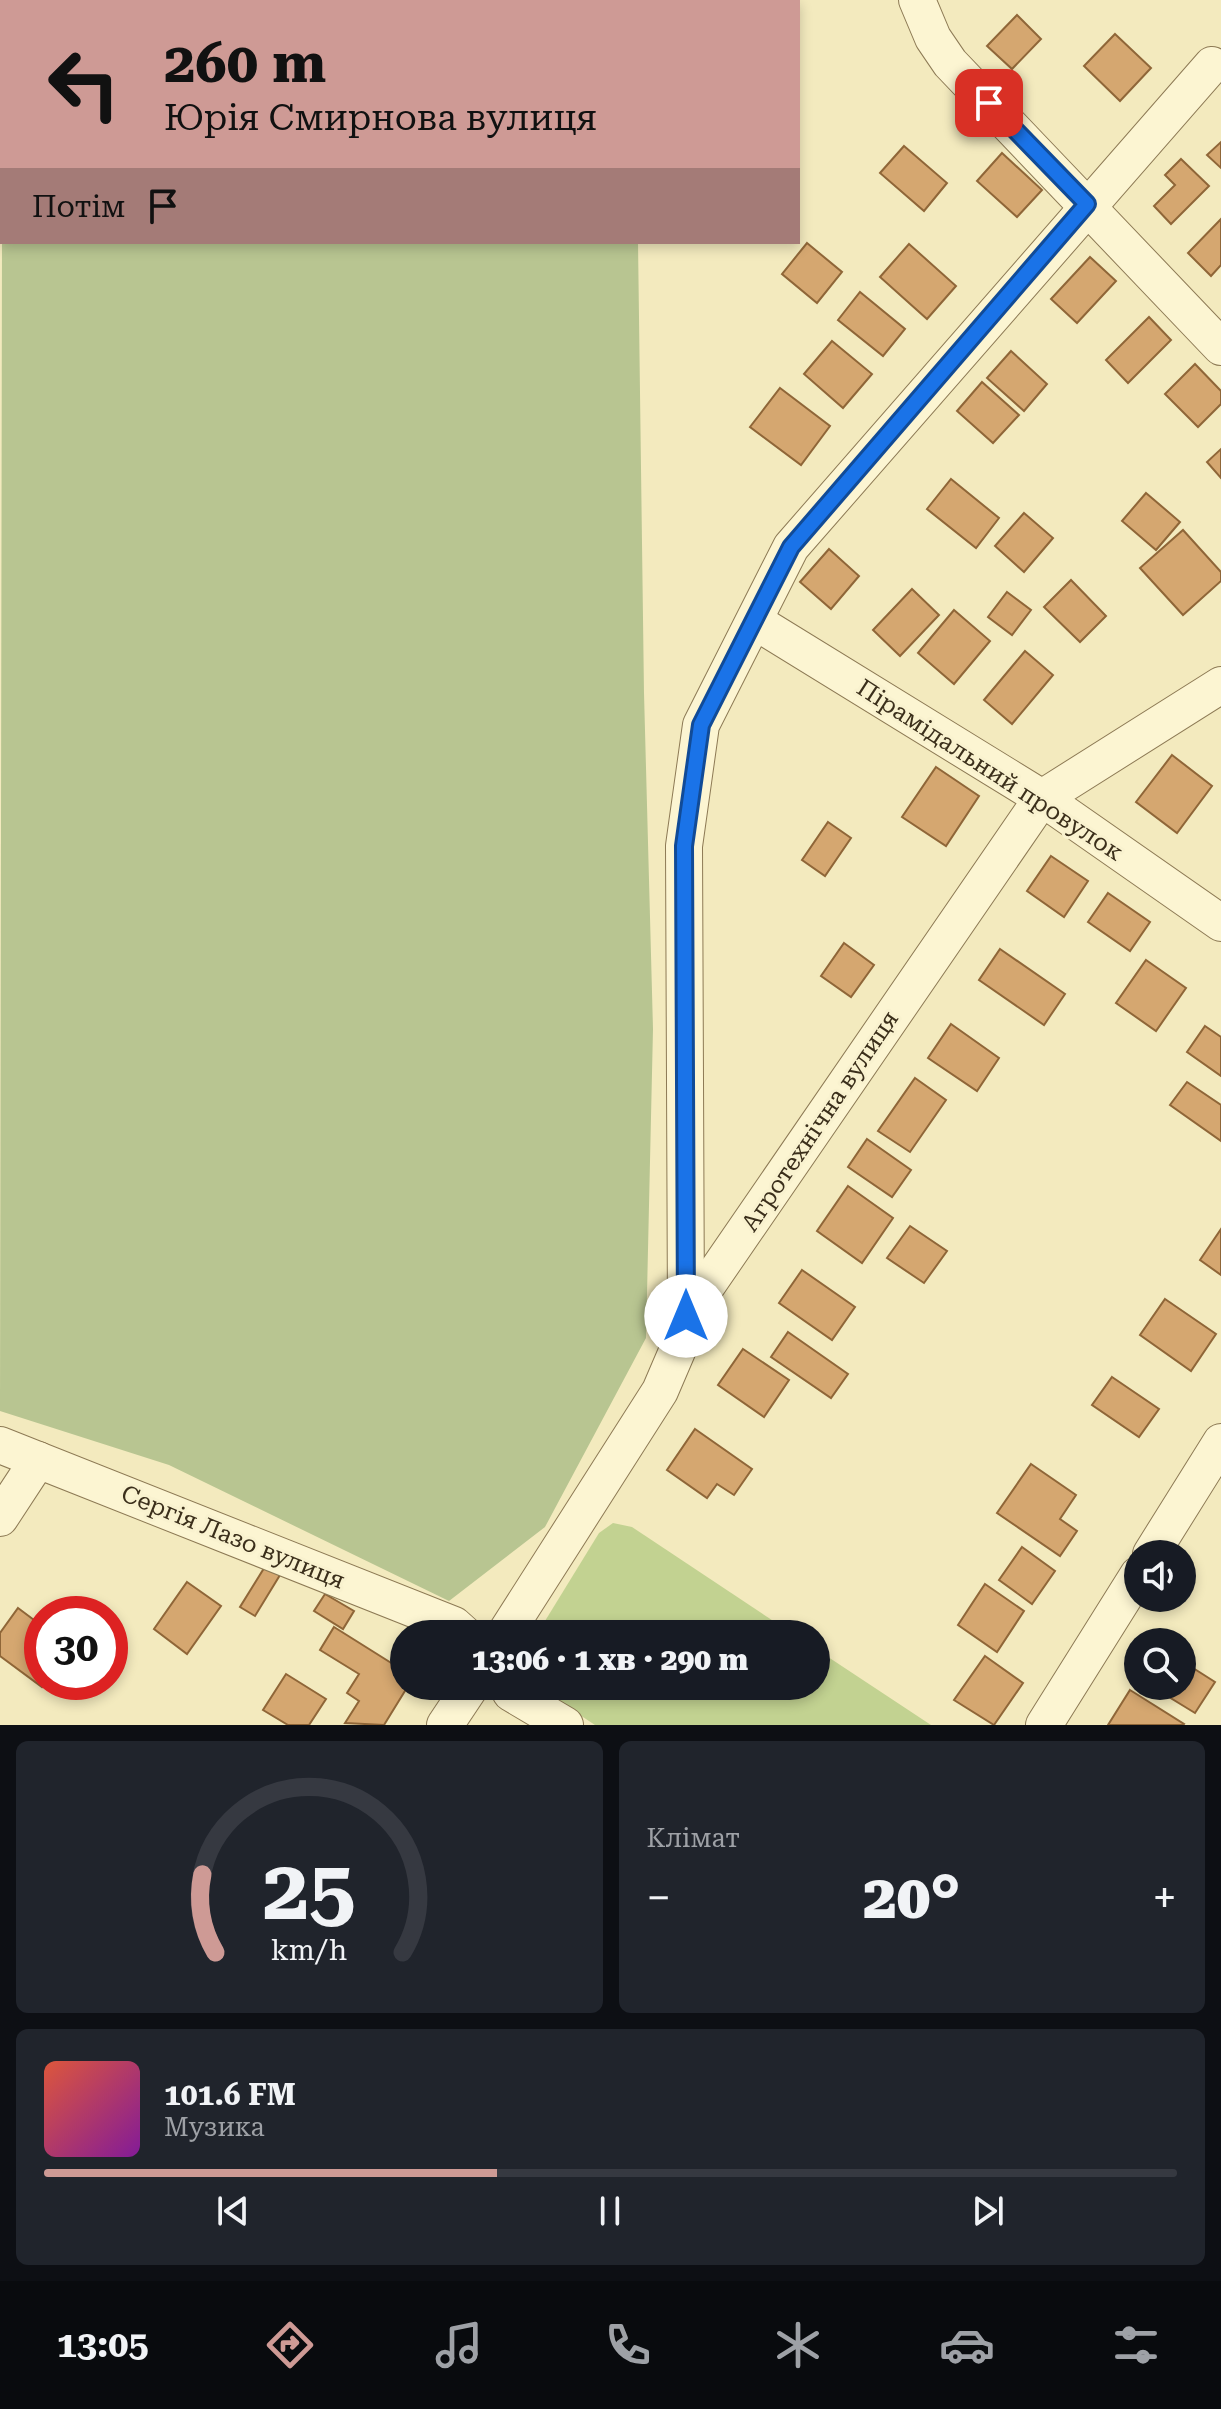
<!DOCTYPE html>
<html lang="uk">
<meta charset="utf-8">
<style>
:root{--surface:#171b24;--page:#20242c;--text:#f1f3f6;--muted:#9ea1a6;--line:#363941;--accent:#ce9a95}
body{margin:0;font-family:"Roboto Serif",serif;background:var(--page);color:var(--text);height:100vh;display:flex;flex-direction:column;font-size:30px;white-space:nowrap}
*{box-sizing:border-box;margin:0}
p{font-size:26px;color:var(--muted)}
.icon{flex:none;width:44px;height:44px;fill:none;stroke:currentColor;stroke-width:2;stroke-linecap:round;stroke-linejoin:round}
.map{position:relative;height:1725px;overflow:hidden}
.sheet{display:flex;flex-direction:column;gap:16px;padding:16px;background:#0d0f14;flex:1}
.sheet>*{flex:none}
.guide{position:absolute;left:0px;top:0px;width:800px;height:244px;box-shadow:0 4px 12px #0003;background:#ce9a95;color:#111;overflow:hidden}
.fabs{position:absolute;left:1124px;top:1540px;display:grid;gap:16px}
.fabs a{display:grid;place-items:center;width:72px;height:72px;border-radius:50%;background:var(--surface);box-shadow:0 4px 12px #0003;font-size:40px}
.speed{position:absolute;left:24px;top:1596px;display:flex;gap:16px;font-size:40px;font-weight:700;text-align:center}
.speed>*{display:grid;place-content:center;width:104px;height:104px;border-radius:50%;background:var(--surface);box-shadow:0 4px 12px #0003;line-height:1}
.speed .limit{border:12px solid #d22;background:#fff;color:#111}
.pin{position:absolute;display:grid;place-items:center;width:68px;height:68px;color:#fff;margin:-34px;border-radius:16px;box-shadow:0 4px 12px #0006}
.me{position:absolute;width:88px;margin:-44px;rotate:0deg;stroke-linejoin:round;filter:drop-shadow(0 0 6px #0008)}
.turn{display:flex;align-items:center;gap:28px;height:168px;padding:0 32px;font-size:36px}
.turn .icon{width:104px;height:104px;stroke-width:2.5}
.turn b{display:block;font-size:56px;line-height:68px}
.then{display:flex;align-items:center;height:76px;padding:0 32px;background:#0003;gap:16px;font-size:30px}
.big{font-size:60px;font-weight:800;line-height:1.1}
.sheet .card{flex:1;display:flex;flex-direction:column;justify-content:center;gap:12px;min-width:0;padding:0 28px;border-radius:12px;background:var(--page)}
.sheet .dial{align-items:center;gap:0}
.dial svg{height:208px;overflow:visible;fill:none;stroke:var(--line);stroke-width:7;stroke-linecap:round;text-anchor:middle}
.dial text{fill:var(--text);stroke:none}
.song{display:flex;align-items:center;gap:24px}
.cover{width:96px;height:96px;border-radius:12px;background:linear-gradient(135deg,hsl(10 70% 55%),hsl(290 70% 35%))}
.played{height:8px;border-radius:4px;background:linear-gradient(90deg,var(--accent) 40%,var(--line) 40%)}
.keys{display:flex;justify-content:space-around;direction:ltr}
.heat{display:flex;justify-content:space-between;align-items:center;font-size:44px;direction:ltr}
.sheet .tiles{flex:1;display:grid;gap:16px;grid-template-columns:1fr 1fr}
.card:last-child{grid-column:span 2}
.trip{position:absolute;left:390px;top:1620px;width:440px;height:80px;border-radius:40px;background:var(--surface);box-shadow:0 4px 12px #0003;font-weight:800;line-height:80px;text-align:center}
.tabs{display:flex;height:128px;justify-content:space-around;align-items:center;background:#090b0e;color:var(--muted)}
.tabs .icon{width:56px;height:56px}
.tabs .selected{color:var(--accent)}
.tabs b{font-size:36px;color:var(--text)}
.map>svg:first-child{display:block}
.green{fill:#c2d291}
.cemetery{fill:#b8c591}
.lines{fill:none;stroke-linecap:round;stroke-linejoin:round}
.river{stroke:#a2c4be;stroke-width:58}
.building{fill:#d5a770;stroke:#8f6638;stroke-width:2}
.minor-casing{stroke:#8d7a55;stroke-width:38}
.minor{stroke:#fcf5d2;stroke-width:36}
.route-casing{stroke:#114b97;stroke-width:20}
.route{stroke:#1a73e8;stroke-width:14}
.labels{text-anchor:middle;stroke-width:6;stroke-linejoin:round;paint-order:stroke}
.street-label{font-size:24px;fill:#3b2f1b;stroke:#f9f2cf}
</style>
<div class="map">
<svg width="1221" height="1725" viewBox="0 0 1221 1725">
<rect width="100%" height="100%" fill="#f3eabe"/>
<g class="green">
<polygon points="0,0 374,0 2,2 0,231"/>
<polygon points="613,1523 632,1527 793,1634 537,1634 599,1533"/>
<polygon points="816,1649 931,1725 595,1725 536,1686 816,1686"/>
</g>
<polygon class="cemetery" points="2,240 638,242 644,693 653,1029 646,1338 545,1527 449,1601 169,1465 0,1411"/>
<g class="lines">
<g class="river">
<polyline points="136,2 138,0"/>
<polyline points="0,115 2,114"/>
</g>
</g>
<g class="building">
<polygon points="1017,15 1041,39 1012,69 987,46"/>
<polygon points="1115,34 1151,68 1120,101 1084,66"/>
<polygon points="1221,142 1221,168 1207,155"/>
<polygon points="904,146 947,183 924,211 880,173"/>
<polygon points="1002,153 1042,190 1017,217 977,181"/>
<polygon points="1181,159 1209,186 1171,224 1154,206 1175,185 1165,175"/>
<polygon points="1221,219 1221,265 1211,276 1188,253"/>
<polygon points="807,243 842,272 817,303 782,274"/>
<polygon points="909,244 956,286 927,319 880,277"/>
<polygon points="1090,257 1116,281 1077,323 1051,299"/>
<polygon points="860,292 905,329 883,356 838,320"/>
<polygon points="1149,317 1171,340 1128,383 1106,360"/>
<polygon points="832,341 872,374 843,408 804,374"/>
<polygon points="1011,351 1047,384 1024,411 987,378"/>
<polygon points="1195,364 1221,391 1221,404 1198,427 1165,394"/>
<polygon points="982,382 1019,415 993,443 957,411"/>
<polygon points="780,388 830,426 801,465 750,427"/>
<polygon points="1221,449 1221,478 1207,462"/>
<polygon points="951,479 999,518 976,548 927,509"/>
<polygon points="1146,493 1180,522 1156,550 1122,521"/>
<polygon points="1024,513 1053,538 1024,572 995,546"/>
<polygon points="1183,530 1221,572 1221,581 1183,615 1140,568"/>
<polygon points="829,549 859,576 831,609 800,582"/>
<polygon points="1071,580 1106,616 1080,642 1044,607"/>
<polygon points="912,589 939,615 900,656 873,630"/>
<polygon points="1007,592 1031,610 1012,635 988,617"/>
<polygon points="954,610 990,641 954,684 918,653"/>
<polygon points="1025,651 1053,675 1012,724 984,700"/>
<polygon points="1172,755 1212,786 1177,833 1136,802"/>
<polygon points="936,767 979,796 946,846 902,817"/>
<polygon points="828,822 851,838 825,876 802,860"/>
<polygon points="1051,856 1088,881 1064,917 1027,891"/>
<polygon points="1108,893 1150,922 1130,951 1088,922"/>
<polygon points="844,943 874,965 851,997 821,976"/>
<polygon points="1000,949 1065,994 1044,1025 979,980"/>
<polygon points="1146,960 1186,988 1156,1031 1116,1003"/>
<polygon points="951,1024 999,1058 977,1091 928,1058"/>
<polygon points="1205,1026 1221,1037 1221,1076 1187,1052"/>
<polygon points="915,1078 946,1100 910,1152 878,1131"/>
<polygon points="1187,1082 1221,1105 1221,1141 1170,1105"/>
<polygon points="867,1139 911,1170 892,1197 848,1167"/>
<polygon points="848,1186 893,1218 862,1263 817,1231"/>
<polygon points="910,1226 947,1251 924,1283 887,1258"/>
<polygon points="1221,1229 1221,1275 1200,1260"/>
<polygon points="802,1270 855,1307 832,1340 779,1303"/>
<polygon points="1165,1299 1216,1334 1191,1371 1140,1335"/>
<polygon points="788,1332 848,1374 831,1398 771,1357"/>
<polygon points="743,1349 789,1380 764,1417 718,1385"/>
<polygon points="1112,1377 1159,1409 1139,1437 1092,1405"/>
<polygon points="695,1429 752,1469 734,1495 717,1484 707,1498 667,1470"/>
<polygon points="1031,1464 1076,1495 1060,1519 1077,1531 1060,1556 997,1513"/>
<polygon points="1022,1547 1055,1571 1032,1604 999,1580"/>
<polygon points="266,1565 280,1575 255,1616 240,1607"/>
<polygon points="187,1582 221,1606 187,1654 154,1629"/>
<polygon points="985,1584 1024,1611 997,1652 958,1625"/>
<polygon points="325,1594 354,1611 343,1629 314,1611"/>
<polygon points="18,1608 42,1626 42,1682 46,1682 42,1687 0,1656 0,1633"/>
<polygon points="334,1627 404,1671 404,1686 408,1686 384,1725 345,1723 359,1701 347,1693 359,1674 320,1650"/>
<polygon points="985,1656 1023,1683 994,1725 954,1700"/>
<polygon points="1182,1661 1215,1682 1195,1713 1151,1686 1182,1686"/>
<polygon points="286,1674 326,1699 309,1725 288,1725 263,1710"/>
<polygon points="1130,1690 1184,1724 1183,1725 1108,1725"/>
</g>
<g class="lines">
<defs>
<g id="minor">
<polyline points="917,0 933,38 950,63 1221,347"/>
<polyline points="756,622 1042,798 1221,923"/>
<polyline points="686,1316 684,846 701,725 791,547 1212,65"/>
<polyline points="0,1445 454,1625 464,1634"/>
<polyline points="0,1518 38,1460"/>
<polyline points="1151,1554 1221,1442"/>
<polyline points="505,1634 660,1391 678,1349 686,1316 1042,798 1221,685"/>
<polyline points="507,1686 511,1693 565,1725"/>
<polyline points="445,1725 471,1686"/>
<polyline points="1044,1725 1138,1575"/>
</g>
</defs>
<use href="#minor" class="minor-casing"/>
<use href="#minor" class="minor"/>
</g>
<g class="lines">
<defs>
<polyline id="route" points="686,1316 684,846 701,725 791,547 1087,204 989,103"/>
</defs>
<use href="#route" class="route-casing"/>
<use href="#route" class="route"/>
</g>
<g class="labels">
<g class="street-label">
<text transform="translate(990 770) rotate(33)" y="8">Пірамідальний провулок</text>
<text transform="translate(820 1121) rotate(-56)" y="8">Агротехнічна вулиця</text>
<text transform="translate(233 1537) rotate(22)" y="8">Сергія Лазо вулиця</text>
</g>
</g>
</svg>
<div class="fabs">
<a><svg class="icon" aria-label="sound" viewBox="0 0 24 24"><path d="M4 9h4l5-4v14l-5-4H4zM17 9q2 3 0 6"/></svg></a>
<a><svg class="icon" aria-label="search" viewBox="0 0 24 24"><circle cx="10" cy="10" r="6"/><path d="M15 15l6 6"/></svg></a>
</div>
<div class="speed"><div class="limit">30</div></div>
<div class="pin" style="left:989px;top:103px;background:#d93025"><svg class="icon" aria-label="arrive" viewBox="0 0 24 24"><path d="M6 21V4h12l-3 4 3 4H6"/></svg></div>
<svg class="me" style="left:686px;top:1316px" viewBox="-20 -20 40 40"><circle r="19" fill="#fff"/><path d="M0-13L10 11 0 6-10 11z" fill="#1a73e8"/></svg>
<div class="trip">13:06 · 1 хв · 290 m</div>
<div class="guide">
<div class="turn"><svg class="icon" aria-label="left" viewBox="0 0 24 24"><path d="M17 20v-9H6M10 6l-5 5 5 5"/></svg><div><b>260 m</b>Юрія Смирнова вулиця</div></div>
<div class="then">Потім<svg class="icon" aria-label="arrive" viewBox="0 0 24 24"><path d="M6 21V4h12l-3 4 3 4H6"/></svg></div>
</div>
</div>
<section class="sheet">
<div class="tiles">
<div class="card dial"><svg viewBox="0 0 100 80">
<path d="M14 69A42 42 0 1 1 86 69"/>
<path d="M14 69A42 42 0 0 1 9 39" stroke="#ce9a95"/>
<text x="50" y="56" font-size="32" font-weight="700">25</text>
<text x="50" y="72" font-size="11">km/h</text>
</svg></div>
<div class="card"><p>Клімат</p>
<div class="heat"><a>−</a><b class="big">20°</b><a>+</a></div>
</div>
<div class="card">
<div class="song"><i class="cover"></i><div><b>101.6 FM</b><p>Музика</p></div></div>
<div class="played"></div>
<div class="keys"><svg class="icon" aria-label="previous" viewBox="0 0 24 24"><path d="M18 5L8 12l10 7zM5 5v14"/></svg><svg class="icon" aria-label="pause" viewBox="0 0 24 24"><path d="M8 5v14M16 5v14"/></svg><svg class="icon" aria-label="next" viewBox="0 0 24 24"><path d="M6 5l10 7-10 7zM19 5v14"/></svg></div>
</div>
</div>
</section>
<nav class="tabs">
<b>13:05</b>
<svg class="icon selected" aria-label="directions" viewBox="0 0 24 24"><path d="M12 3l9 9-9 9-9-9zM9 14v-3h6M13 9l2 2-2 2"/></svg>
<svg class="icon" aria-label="music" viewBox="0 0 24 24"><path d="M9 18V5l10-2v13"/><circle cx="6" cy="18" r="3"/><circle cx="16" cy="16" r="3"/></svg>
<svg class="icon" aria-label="phone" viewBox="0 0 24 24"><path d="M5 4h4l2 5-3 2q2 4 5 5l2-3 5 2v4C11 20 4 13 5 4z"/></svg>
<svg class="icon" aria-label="climate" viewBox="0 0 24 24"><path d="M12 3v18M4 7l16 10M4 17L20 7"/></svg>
<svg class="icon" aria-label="car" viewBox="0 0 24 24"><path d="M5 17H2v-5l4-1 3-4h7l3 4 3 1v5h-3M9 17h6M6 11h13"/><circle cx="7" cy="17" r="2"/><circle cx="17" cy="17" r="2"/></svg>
<svg class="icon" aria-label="filters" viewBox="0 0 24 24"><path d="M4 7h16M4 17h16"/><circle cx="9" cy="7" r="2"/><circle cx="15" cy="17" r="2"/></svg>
</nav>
